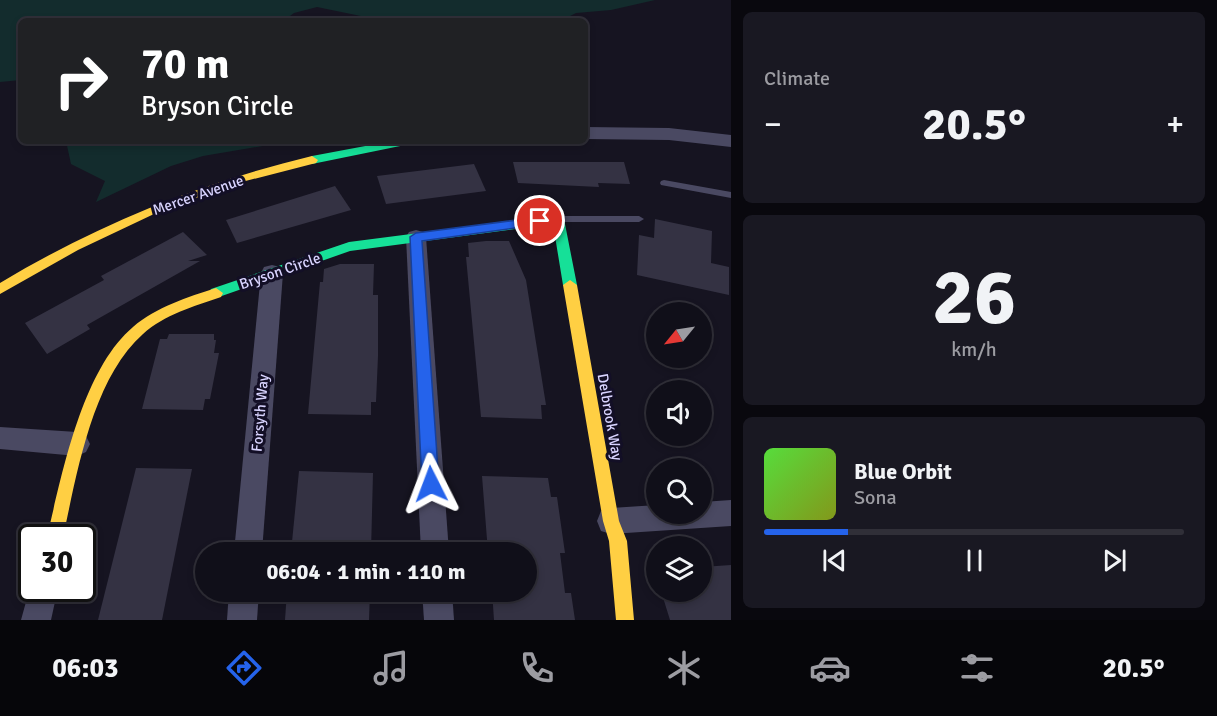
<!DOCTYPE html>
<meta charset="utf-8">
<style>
:root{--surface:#100f19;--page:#191822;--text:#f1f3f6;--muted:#9c9ca2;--line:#302f38;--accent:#2563eb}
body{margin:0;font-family:Signika,sans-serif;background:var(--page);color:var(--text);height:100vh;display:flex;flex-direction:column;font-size:22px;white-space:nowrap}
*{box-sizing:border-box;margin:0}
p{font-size:20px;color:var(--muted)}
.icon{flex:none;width:33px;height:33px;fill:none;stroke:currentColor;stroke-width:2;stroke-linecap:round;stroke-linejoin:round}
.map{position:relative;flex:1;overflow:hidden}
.details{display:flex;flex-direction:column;gap:12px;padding:12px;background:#09080e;width:486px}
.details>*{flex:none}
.guide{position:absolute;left:18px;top:18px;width:570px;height:126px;border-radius:9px;box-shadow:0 3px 9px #0003,0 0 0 2px var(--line);background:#202124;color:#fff;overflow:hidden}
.needle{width:39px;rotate:240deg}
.controls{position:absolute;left:646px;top:302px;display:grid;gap:12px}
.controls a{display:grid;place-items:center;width:66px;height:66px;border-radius:50%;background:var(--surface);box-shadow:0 3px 9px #0003,0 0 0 2px var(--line);font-size:30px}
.speed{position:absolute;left:18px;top:524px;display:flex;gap:12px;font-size:30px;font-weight:700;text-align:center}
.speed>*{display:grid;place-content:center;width:78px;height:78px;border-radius:50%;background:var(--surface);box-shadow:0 3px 9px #0003,0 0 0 2px var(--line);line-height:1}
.speed .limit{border:3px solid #111;border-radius:9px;background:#fff;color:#111}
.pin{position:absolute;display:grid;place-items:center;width:51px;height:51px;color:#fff;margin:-26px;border:3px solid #fff;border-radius:50%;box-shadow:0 2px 6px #0007}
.me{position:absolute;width:66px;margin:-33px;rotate:357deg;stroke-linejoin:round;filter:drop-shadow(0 0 4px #0008)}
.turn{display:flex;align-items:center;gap:21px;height:126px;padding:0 24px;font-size:27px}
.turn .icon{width:78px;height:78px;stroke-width:2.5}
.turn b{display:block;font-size:42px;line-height:51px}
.big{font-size:45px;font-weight:700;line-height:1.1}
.details .widget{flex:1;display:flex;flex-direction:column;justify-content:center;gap:9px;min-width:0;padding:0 21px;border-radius:9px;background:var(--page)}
.details .dial{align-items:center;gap:0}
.dial b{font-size:78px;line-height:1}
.song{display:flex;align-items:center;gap:18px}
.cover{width:72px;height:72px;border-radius:9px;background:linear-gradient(135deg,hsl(110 70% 55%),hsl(70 70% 35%))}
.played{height:6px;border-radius:3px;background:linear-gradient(90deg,var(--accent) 20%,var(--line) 20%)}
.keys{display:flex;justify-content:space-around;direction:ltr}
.heat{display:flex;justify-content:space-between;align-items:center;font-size:33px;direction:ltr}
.trip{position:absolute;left:195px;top:542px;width:342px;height:60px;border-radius:30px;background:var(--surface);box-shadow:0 3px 9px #0003,0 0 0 2px var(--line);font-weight:700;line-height:60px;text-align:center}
.tab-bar{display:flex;height:96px;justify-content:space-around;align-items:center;background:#06060a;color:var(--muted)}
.tab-bar .icon{width:42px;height:42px}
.tab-bar .on{color:var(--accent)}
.tab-bar b{font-size:27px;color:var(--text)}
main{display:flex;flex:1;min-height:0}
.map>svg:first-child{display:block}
.green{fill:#132c2d}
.building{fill:#343243}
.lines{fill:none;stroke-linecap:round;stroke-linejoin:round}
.lane{fill:#4a4962;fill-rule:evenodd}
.street{fill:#4a4962;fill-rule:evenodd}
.fast{fill:#16e098;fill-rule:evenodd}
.slow{fill:#ffcf43;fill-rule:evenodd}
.route{fill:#2563eb;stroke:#184099;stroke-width:1.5}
.labels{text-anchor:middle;stroke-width:6;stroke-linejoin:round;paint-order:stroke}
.street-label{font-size:15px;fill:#d9d4ff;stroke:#130f26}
</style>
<main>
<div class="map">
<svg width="731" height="620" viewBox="0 0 731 620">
<rect width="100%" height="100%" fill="#161421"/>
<g class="green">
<polygon points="0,0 655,0 611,10 576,13 560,21 385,21 317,7 294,13 283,21 21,21 21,80 0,82"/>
<polygon points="66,141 292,141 203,156 171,166 96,202 105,181 71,164"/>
</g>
<g class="building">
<polygon points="513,162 624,162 630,184 598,183 599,187 518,183"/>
<polygon points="474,164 486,191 386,204 377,176"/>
<polygon points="335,186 351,210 237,243 226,220"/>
<polygon points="655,219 712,231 711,263 729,267 729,295 637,275 639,235 654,238"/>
<polygon points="183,232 207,255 188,261 200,261 87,325 90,329 47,354 25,323 104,280 101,276"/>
<polygon points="486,241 509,241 526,280 546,405 541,405 542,419 481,417 466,257 469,257 468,243"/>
<polygon points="340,264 374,264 373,295 378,295 378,356 376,402 371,402 371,415 308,414 320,282 323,282 324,269"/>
<polygon points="169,334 214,334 214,340 216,340 214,353 219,353 210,399 205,399 203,410 142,409 160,339 167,339"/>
<polygon points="136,468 192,469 162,620 98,620"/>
<polygon points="299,471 373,473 371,552 291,552"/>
<polygon points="482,476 548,478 551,497 557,497 565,553 560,553 565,593 571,593 575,620 494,620 492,591 526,591 526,552 488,552"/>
<polygon points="731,565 731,620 670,620 661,591 702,591 702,567"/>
<polygon points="287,591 370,591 369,620 285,620"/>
</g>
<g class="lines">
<g class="lane">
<polygon points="664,180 731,192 731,198 661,185 660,183 661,181"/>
<polygon points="559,216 639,216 644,219 639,222 559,222 554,219"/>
</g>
<g class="street">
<polygon points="585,127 669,128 731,135 731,147 669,140 585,139"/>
<polygon points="416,230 423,232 426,237 449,552 421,552 406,237 409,232"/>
<polygon points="272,265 280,267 283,273 262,552 234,552 261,273 264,267"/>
<polygon points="0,427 77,432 86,436 90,444 86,452 77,456 0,449"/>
<polygon points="731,500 731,526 611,534 601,531 597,521 601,511 611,508 657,505 657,513 702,513 702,502"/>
<polygon points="32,580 32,588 58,588 51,620 21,620"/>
<polygon points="229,591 259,591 257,620 227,620"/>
<polygon points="422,591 452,591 454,620 424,620"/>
</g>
<g class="fast">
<polygon points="392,141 415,141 410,144 312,164 306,160 312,156"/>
<polygon points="558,215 564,219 577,285 570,290 563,285 553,224 350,251 216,298 209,293 211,289 349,242"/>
</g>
<g class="slow">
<path d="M312,156L318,160L316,163L234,184L154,214L78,250L0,294V283C98,224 201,183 312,156Z"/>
<polygon points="570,280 577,285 619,521 627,541 634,620 616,620 609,541 603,521 563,285"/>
<path d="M216,288L223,293L221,297C194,306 164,315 143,334C92,379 77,474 63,537H47C62,474 82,370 133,327C156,307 188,297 216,288Z"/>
</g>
</g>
<polygon class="route" points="540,217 546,221 544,224 422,241 439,484 436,490 431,492 425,490 422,484 410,237 416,233"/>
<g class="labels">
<g class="street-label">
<text transform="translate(198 195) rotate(-19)" y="5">Mercer Avenue</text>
<text transform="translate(280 271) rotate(-19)" y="5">Bryson Circle</text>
<text transform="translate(260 413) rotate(-85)" y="5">Forsyth Way</text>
<text transform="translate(610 417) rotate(80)" y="5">Delbrook Way</text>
</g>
</g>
</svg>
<div class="controls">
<a><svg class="needle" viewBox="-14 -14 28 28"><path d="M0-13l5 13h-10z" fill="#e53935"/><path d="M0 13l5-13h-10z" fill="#9c9ca2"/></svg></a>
<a><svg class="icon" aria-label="sound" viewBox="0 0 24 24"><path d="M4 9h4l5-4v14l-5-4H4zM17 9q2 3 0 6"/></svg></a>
<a><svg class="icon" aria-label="search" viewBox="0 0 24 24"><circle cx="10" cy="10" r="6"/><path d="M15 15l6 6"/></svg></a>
<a><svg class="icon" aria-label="layers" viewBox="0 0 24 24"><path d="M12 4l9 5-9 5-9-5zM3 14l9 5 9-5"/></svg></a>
</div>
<div class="speed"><div class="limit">30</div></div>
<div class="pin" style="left:540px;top:221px;background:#d93025"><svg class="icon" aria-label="arrive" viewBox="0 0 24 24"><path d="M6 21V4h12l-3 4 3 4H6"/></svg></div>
<svg class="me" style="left:431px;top:484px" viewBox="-20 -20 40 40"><path d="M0-17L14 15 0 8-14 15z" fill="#2563eb" stroke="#fff" stroke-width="4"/></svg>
<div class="trip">06:04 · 1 min · 110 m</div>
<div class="guide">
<div class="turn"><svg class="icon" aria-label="right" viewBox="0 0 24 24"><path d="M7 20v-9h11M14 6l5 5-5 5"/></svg><div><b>70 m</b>Bryson Circle</div></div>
</div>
</div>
<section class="details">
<div class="widget"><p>Climate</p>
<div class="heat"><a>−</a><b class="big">20.5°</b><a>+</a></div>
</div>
<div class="widget dial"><b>26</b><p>km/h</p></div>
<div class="widget">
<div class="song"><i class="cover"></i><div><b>Blue Orbit</b><p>Sona</p></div></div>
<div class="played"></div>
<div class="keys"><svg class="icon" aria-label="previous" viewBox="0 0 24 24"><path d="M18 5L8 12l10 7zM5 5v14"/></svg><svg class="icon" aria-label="pause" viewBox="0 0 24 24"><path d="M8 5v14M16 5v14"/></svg><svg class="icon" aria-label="next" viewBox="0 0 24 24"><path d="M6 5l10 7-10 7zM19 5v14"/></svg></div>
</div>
</section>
</main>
<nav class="tab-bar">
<b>06:03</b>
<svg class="icon on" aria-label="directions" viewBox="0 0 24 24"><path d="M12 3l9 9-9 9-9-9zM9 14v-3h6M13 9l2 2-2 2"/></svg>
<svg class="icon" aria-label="music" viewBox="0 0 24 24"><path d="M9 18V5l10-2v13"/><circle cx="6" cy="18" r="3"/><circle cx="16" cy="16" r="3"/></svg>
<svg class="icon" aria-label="phone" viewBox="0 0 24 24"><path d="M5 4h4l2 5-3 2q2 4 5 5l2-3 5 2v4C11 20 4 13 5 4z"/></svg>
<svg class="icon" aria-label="climate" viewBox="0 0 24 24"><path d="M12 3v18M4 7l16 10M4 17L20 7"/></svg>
<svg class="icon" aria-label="car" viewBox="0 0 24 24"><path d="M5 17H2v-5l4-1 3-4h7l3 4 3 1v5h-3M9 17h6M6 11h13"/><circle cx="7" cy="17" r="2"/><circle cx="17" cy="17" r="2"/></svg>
<svg class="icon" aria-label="filters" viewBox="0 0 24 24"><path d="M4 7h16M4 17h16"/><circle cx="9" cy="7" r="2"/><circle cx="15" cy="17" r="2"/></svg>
<b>20.5°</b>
</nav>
